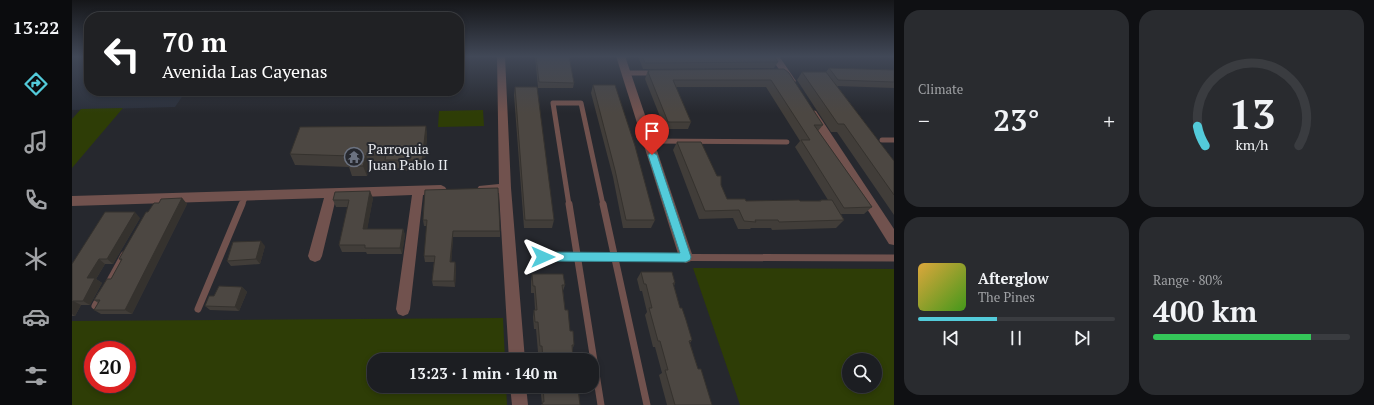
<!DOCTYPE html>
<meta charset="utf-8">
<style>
:root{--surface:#1c1e22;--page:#292b2f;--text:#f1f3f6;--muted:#a0a2a5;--line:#3a3c40;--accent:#53cbda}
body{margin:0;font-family:"PT Serif",serif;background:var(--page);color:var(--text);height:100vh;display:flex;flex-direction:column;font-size:15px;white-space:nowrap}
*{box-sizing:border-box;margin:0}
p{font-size:13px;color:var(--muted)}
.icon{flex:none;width:22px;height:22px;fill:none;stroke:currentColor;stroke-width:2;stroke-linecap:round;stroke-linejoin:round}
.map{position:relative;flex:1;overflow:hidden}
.side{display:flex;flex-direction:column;gap:10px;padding:10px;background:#0f1013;width:480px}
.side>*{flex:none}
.top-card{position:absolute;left:12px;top:12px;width:380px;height:84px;border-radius:16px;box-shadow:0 2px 6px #0003,0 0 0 1px var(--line);background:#202124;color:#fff;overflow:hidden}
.tools{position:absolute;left:770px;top:353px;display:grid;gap:8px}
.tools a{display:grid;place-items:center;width:40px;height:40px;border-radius:50%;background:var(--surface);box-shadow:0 2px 6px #0003,0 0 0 1px var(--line);font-size:20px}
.speed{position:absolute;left:12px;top:341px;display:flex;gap:8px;font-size:20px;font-weight:700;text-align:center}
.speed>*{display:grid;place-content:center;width:52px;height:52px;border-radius:50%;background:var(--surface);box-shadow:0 2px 6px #0003,0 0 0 1px var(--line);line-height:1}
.speed .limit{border:6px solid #d22;background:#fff;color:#111}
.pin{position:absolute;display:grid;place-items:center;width:34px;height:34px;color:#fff;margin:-41px -17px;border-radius:50% 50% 50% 0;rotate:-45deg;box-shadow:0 0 4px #0007}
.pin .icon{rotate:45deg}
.me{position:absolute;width:44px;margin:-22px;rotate:90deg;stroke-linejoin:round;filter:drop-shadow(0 0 3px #0008)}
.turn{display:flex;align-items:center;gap:14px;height:84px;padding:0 12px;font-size:18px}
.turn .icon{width:52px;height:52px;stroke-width:2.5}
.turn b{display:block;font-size:28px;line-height:34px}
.big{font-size:30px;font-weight:800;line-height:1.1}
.side .widget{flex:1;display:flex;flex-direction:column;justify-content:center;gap:6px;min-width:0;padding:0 14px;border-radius:16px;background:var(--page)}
.side .dial{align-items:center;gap:0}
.dial svg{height:104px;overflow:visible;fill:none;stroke:var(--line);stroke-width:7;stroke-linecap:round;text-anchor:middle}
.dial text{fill:var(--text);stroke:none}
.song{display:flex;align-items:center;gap:12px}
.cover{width:48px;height:48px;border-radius:6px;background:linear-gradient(135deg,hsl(40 70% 55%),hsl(100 70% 35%))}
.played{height:4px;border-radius:2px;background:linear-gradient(90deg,var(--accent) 40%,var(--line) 40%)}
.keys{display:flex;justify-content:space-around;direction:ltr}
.heat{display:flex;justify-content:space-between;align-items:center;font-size:22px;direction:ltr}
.charge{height:6px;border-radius:3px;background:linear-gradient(90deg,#34c759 80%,var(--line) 0)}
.side .tiles{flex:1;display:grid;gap:10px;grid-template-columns:repeat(2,1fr)}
.trip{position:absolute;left:295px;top:353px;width:232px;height:40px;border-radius:16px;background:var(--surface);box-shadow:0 2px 6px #0003,0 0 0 1px var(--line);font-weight:800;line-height:40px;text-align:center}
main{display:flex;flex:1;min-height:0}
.menu{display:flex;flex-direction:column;width:72px;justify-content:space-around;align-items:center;background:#0b0c0e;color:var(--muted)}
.menu .icon{width:28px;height:28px}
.menu .on{color:var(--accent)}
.menu b{font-size:18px;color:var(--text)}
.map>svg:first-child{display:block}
.built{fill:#2b303b}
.green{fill:#2e3d06;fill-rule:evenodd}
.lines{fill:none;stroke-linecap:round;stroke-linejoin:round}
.lane-far1{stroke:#71524e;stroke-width:5}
.lane{stroke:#71524e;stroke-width:7}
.street{fill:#71524e;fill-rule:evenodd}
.wall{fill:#413d39}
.shaded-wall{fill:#35322e}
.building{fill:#4c4742;stroke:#35322e}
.route{fill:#53cbda;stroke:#36848e}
.labels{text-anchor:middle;stroke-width:4;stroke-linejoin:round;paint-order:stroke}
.poi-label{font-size:14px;fill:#e9ebef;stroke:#26282e;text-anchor:start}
</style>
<main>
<nav class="menu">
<b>13:22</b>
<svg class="icon on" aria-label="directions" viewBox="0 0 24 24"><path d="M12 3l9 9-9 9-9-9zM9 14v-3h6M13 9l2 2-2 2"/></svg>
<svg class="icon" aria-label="music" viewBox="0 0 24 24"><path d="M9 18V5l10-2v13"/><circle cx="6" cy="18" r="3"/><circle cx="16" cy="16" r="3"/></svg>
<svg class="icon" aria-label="phone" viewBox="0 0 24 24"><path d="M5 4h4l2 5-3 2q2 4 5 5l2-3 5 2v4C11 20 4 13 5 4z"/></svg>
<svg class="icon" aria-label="climate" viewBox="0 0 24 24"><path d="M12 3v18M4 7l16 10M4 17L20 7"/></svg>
<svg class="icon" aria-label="car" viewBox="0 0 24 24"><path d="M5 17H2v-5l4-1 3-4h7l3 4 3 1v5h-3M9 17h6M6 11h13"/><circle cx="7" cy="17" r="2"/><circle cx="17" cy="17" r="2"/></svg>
<svg class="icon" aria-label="filters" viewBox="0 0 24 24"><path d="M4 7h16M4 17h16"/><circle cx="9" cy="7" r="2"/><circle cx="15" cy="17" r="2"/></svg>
</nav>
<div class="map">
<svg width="822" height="405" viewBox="0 0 822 405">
<rect width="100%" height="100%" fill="#26282e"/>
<polygon class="built" points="0,56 17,56 17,91 114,91 103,107 0,110"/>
<g class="green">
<polygon points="51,108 0,168 0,119 9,109"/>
<polygon points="411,110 412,126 366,127 367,111"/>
<path d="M621,268L822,269V405H668ZM777,360H803V386H777Z"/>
<path d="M431,318L433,360H302V386H434L435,405H0V321ZM21,350H55V384H21Z"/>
</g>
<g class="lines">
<g class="lane-far1">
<polyline points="553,73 583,73"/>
<polyline points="810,140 822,140"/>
<polyline points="576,141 715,142"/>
<polyline points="170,205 174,196"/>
<polyline points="497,205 481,103 509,103 531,205"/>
</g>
<g class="lane">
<polyline points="497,204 529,405"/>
<polyline points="531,204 575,405"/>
<polyline points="471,257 822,258"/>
<polyline points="35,286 52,255"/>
<polyline points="23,306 29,295"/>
<polyline points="126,309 170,204"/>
</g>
<g class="street">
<polygon points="425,56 433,56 439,188 453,360 437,360 427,193 411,194 407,192 405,189 407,186 427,184"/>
<polygon points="544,56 553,56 621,257 619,261 614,263 609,261 607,257"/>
<polygon points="698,56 707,56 724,81 722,83 716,83"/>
<polygon points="740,110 744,111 822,229 822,245 817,244 735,113"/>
<polygon points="369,185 373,187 375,190 373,193 351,195 338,309 336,314 331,316 326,314 324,309 340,195 264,198 250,256 248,260 243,262 238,260 236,256 252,198 0,206 0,196"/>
<polygon points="438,386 454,386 456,405 440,405"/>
</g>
</g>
<g class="wall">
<polygon points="463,56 497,56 502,83 501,88 466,88"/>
<polygon points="566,56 702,56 706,62 702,68 571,69"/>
<polygon points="757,68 822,70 822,88 765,86 822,161 822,215 765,132 759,132 725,80 730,72 754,72"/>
<polygon points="712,69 751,125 746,131 800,207 792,214 769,214 772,220 764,228 700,230 699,228 679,228 678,229 666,229 661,218 627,219 601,150 605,142 649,185 655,199 674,201 747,201 749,200 756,200 723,147 728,141 694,87 604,87 619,122 616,129 593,129 573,79 576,70"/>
<polygon points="521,85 583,220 579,228 551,228 541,177 519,93"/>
<polygon points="443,87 482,220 480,228 452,228 442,95"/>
<polygon points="354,126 355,137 352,170 316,171 315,165 297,166 295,176 280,176 277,167 223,165 218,154"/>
<polygon points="353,190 428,231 428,237 381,237 379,262 383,262 384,268 383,287 361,286 360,281 362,262 353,262 352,256 355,226 352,226 351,220"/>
<polygon points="110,198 115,204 60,314 29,314 22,310 26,303 22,300 39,279 49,261 47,259 76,212 87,203"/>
<polygon points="301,198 295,229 331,229 333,235 330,254 295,254 294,252 270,252 267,245 276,207 264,207 261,200"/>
<polygon points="68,218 41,264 33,264 24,279 30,283 18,305 9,305 3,316 0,316 0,264"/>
<polygon points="193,246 188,264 159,266 155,261"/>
<polygon points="569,272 603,283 602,286 608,308 620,340 618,343 626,369 640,405 595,405 587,375 590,373 583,347 581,347 573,315 575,312 570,291 568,291 565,279"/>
<polygon points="460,274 493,285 491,291 493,310 502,345 500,350 501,360 469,360 468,352 466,352 464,329 462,329 461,317 462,310 463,310 462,293 459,293 459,281"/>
<polygon points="170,287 175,292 167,311 138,310 133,306"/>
<polygon points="468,386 508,386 508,389 507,392 508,405 469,405 470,404"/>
</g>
<g class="shaded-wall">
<polygon points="354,126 355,137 352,170 350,160"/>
<polygon points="294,155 297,166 295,176 291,166"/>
<polygon points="298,191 301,198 294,236 291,229"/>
<polygon points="110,198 115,204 60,314 53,310"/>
<polygon points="63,212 68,218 41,264 35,259"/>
<polygon points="331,229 333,235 330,254 328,248"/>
<polygon points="381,231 381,237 379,268 378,262"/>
<polygon points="189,241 193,246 188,264 184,259"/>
<polygon points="27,259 33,264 24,279 30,283 18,305 11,301 15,278"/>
<polygon points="383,262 384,268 383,287 382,281"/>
<polygon points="170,287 175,292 167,311 163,307"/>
<polygon points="1,301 9,305 3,316 0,314 0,302"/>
</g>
<g class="building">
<polygon points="464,56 497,56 502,83 467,82"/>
<polygon points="570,56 702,56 706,62 573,63"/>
<polygon points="757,68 822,70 822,82 766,80"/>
<polygon points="712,69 717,73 751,125 742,125 800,207 772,208 729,140 738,140 699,80 601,80 619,122 596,122 576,72 577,72 576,70"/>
<polygon points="730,72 754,72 822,161 822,195 772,124 766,124"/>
<polygon points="521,85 543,85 563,146 583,220 554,220 543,170"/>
<polygon points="443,87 465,87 482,220 453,220"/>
<polygon points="354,126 350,160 313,160 314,155 294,155 291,166 277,166 279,156 218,154 228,127"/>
<polygon points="605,142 629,142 645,176 649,176 649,185 655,199 673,199 674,201 727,200 728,201 749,201 749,200 760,200 772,220 707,222 706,220 683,220 684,222 672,221 667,210 633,211"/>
<polygon points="426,188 428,231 381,231 378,262 383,262 382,281 360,281 363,256 352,256 355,220 351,220 353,190"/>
<polygon points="298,191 291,229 331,229 328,248 293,248 293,245 267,245 277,200 261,200 263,192"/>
<polygon points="110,198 53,310 22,310 28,300 22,300 35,279 39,279 50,259 47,259 74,212 76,212 82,203 87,203 89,199"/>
<polygon points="33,212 63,212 35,259 27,259 15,278 23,278 11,301 1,301 0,302 0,264"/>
<polygon points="189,241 184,259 155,261 161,242"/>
<polygon points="569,272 600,272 603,283 601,283 608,308 610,308 614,320 620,340 617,341 626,369 629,369 640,405 603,405 593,370 596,370 588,341 586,341 577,308 580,308 574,284 572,284"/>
<polygon points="460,274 491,274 493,285 490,285 493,310 496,310 498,331 501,331 502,345 500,345 501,360 471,360 470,346 468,346 466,322 463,322 462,310 465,310 463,286 461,286"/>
<polygon points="147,286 170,287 163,307 133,306 137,296 142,296"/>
<polygon points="471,386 508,386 508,389 506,389 508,405 471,405 470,402 472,402"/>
</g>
<linearGradient id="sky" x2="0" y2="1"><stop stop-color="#151619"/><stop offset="0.5" stop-color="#414857"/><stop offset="1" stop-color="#414857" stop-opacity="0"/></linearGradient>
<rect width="822" height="113" fill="url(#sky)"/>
<polygon class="route" points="580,152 585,155 619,257 618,260 614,262 471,261 467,260 466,257 467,254 471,252 608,253 576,155"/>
<defs>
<symbol id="temple-ring" viewBox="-11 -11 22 22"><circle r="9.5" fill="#26282e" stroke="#6b7280" stroke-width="1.5"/><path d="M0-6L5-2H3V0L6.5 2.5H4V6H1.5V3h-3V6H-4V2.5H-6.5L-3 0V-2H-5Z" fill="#6b7280"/></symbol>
</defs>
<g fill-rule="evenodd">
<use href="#temple-ring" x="271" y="146" width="22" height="22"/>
</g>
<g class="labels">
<g class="poi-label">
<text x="296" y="154">Parroquia<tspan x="296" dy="16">Juan Pablo II</tspan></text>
</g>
</g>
</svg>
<div class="tools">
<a><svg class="icon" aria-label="search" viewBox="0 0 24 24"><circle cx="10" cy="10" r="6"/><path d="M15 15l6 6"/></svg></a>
</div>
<div class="speed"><div class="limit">20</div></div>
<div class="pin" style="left:580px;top:155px;background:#d93025"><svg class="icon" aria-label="arrive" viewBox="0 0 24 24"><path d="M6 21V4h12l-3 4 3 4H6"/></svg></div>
<svg class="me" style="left:471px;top:257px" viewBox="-20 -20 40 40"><path d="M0-17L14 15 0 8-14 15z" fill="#53cbda" stroke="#fff" stroke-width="4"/></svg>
<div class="trip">13:23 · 1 min · 140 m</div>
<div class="top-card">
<div class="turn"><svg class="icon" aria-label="left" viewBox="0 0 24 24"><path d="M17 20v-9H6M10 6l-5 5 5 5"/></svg><div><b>70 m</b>Avenida Las Cayenas</div></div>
</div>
</div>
<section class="side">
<div class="tiles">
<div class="widget"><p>Climate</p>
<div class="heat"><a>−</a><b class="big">23°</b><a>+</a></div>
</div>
<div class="widget dial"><svg viewBox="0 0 100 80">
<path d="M14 69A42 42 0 1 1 86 69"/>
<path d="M14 69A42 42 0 0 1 8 54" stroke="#53cbda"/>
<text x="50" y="56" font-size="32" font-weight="700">13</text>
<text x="50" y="72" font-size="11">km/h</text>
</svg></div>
<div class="widget">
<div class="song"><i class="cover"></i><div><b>Afterglow</b><p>The Pines</p></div></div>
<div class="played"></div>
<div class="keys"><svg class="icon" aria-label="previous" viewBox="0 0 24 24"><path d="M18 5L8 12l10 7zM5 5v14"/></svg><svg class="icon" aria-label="pause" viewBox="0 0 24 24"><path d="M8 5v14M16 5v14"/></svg><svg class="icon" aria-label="next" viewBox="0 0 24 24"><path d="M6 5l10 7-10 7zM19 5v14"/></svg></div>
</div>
<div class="widget"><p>Range · 80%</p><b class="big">400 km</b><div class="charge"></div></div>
</div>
</section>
</main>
